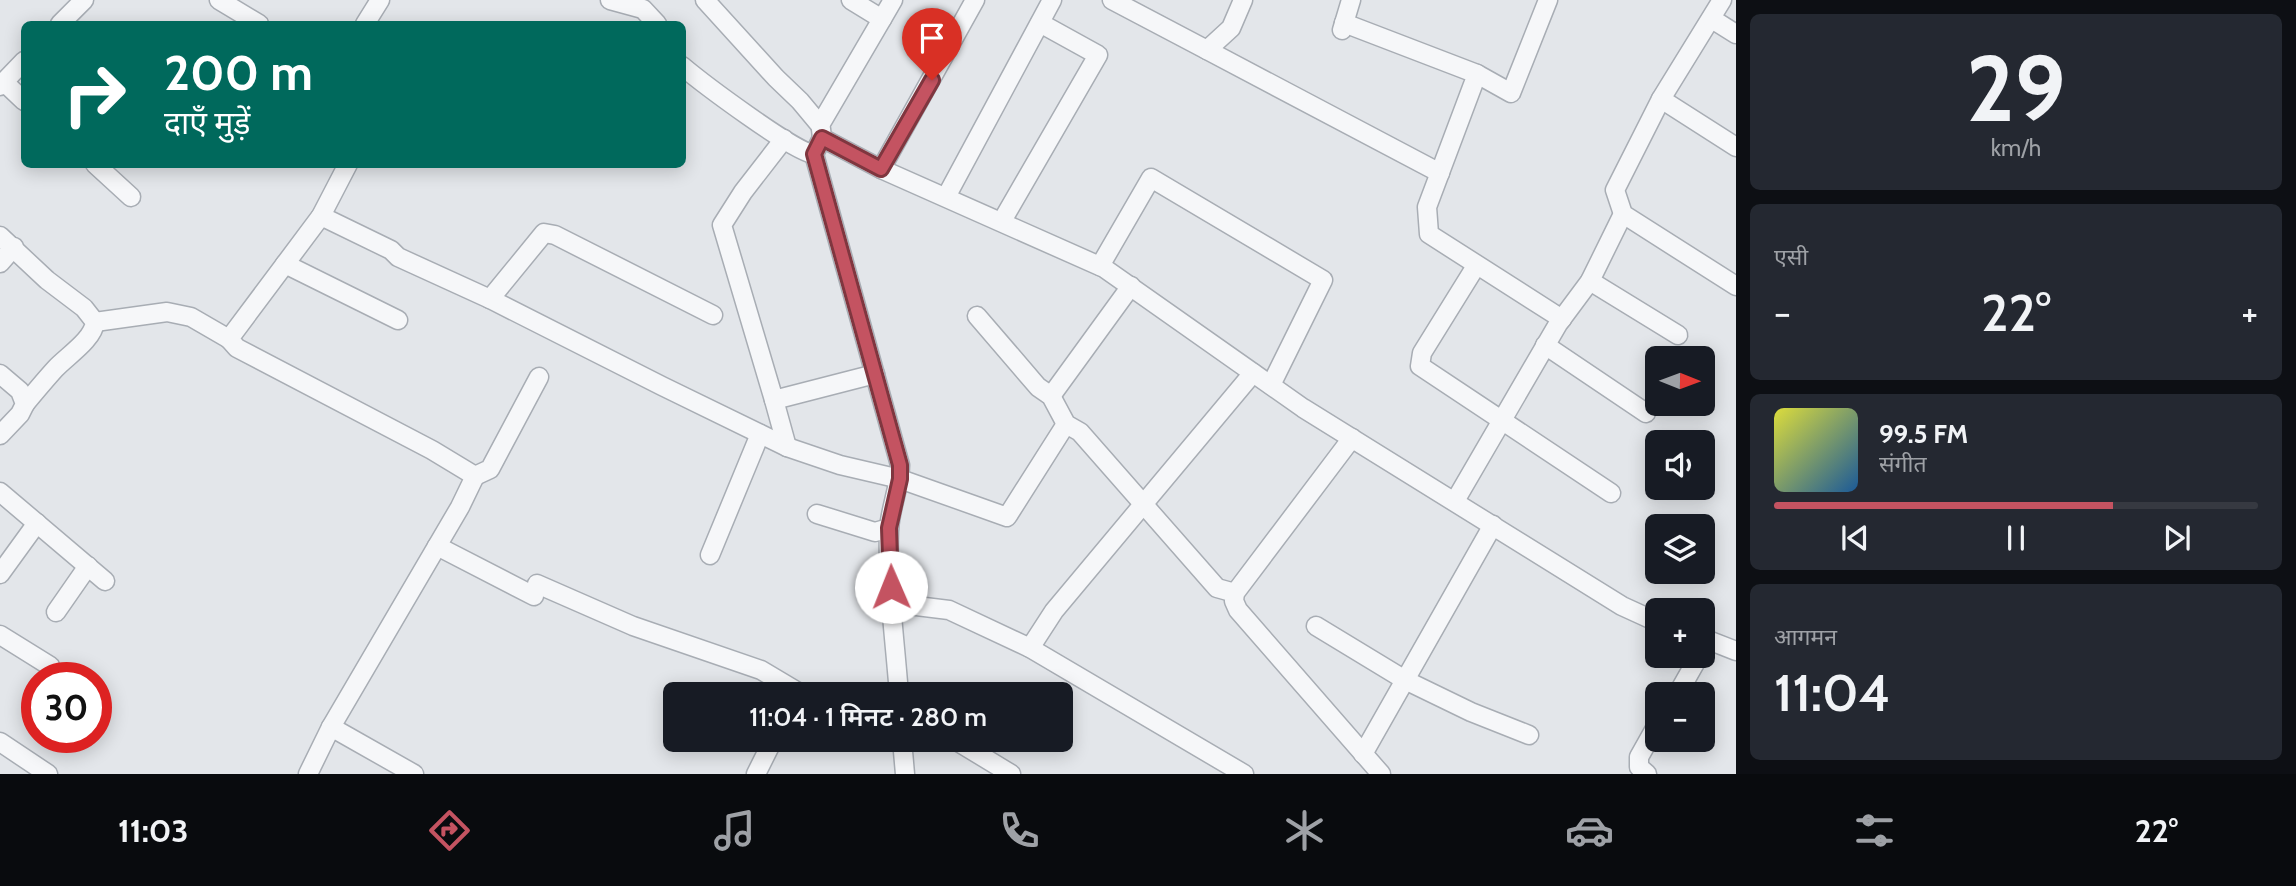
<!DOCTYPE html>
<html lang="hi">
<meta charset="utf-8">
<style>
:root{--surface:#171b24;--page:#242831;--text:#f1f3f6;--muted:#9ea1a6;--line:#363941;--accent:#c45361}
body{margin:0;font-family:Cabin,"Noto Sans Devanagari",sans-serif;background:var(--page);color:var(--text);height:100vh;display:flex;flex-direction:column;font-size:26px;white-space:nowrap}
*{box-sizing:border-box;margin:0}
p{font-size:23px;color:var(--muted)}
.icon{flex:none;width:38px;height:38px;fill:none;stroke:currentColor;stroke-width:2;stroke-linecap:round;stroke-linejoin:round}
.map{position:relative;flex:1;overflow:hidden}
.details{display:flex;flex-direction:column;gap:14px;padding:14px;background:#0d0f14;width:560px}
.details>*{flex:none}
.guide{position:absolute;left:21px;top:21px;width:665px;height:147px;border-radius:10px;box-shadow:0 4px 18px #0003;background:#00695c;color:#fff;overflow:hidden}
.needle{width:46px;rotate:91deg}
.tools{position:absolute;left:1645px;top:346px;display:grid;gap:14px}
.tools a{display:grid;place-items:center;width:70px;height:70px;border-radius:10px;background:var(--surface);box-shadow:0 4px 18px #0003;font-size:35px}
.speed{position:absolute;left:21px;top:662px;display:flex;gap:14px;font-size:35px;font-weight:700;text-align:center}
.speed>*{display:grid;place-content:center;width:91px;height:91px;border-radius:50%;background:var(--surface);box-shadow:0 4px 18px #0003;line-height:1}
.speed .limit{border:10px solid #d22;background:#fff;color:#111}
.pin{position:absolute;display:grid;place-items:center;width:60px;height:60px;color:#fff;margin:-72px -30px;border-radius:50% 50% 50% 0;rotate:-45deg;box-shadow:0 0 7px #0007}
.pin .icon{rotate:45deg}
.me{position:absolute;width:77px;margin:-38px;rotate:359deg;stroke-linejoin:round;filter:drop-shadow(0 0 5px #0008)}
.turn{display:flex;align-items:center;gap:24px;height:147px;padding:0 28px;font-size:32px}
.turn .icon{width:91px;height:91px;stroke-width:2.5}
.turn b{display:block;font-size:49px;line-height:60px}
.big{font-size:52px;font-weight:600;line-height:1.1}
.details .tile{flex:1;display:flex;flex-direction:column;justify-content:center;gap:10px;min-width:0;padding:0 24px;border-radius:10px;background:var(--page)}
.details .dial{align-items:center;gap:0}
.dial b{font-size:91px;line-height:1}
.song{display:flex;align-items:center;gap:21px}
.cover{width:84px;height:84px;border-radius:10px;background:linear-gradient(135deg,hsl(60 70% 55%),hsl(210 70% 35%))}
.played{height:7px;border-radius:4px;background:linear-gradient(90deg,var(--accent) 70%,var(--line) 70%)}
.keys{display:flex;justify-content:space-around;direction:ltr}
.heat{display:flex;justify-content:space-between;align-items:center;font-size:38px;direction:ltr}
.trip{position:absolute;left:663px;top:682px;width:410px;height:70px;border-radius:10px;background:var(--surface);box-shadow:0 4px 18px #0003;font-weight:600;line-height:70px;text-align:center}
.tabs{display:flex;height:112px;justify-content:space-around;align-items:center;background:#090b0e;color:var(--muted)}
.tabs .icon{width:49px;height:49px}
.tabs .selected{color:var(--accent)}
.tabs b{font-size:32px;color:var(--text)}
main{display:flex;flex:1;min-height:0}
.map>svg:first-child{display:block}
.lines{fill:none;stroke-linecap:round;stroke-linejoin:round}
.minor-casing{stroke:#a8adb4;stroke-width:21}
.minor{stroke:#f6f7f9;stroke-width:18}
.route-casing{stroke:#7f363f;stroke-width:18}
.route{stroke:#c45361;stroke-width:12}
</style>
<main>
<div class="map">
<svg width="1736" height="774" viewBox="0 0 1736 774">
<rect width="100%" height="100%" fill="#e3e6ea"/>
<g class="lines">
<defs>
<g id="minor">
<polyline points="219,0 259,24"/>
<polyline points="610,0 643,9 657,24"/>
<polyline points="705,0 776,78 800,101 820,125 882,19 851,0"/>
<polyline points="1112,0 1207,50 1231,28 1243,0"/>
<polyline points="1722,0 1661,99 1615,190 1623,214 1736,286"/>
<polyline points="882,19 893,0"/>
<polyline points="1712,19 1736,34"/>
<polyline points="1344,23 1477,74 1427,207 1429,234 1562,319"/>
<polyline points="60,24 84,0"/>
<polyline points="365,24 380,0"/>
<polyline points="1342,30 1351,0"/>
<polyline points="1207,50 1440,173"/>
<path d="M682,66C701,82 795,153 814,154"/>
<polyline points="1477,74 1511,93 1548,0"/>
<polyline points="4,82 24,101"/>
<polyline points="0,86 24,61"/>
<polyline points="1661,99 1736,147"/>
<polyline points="821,129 822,138 881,169 975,0"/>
<path d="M822,138L814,154L900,465C900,487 890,508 889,530C887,585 895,640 899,695"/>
<polyline points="784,139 743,192 722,225 774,400 875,374"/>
<polyline points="95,164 131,197"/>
<polyline points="881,169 1104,268 1303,408 1622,606 1657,622"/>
<polyline points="946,197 1052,0"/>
<polyline points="321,216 391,250 398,257 490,299 662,386 787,447 840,465 900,479 1007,517 1066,424"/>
<polyline points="1002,221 1098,55 1040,23"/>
<path d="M0,236L47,280L84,308L95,322C93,340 67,356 55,369C45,380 35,392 25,404"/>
<polyline points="0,263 14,247"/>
<polyline points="285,264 398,320"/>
<polyline points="1100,266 1151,178 1323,280 1271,385"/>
<polyline points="1476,266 1422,353 1420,366 1611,493"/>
<polyline points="1590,281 1678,335"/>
<polyline points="490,299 544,233 555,235 713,315"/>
<polyline points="977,316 1038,387 1051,396 1066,424 1080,432 1217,588 1235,593"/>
<polyline points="95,322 167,312 191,317 229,339"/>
<polyline points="1545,345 1646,413"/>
<polyline points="0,374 20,391 25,404 20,414 0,435"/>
<polyline points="1051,396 1131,286"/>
<polyline points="774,400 787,447"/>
<polyline points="1352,438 1235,593 1234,601 1238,610 1381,774"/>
<polyline points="475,476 490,469 539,377"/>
<polyline points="0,492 105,581"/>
<polyline points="1455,501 1558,324 1590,281 1623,214"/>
<polyline points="817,514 875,532 889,528"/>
<polyline points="437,546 534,596"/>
<polyline points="710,555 760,434"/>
<polyline points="0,574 37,523"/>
<polyline points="537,584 633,626 761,670 803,695"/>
<polyline points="892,603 949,610 1030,648 1244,774"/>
<polyline points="56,612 88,566"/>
<polyline points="1316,626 1405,680 1471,712 1529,735"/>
<polyline points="0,635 50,666"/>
<polyline points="1703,638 1736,651"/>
<polyline points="1030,648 1054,611 1253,373"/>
<polyline points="1677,695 1699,656"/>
<polyline points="331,727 414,774"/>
<polyline points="902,740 905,774"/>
<polyline points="955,740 1011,774"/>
<polyline points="0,742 48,774"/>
<polyline points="1363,754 1493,525"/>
<polyline points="308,774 331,727 460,507 475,476 432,450 237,348 229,339 321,216 348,164"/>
<polyline points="756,774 773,740"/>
<polyline points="1647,774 1639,767 1639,757 1657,725"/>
</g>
</defs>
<use href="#minor" class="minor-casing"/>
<use href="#minor" class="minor"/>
</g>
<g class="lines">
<defs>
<polyline id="route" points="891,587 889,528 900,479 900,465 814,154 822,138 881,169 932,80"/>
</defs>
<use href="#route" class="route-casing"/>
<use href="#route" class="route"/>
</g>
</svg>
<div class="tools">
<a><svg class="needle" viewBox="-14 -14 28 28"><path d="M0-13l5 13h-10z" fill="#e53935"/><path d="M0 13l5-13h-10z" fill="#9ea1a6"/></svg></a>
<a><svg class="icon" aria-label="sound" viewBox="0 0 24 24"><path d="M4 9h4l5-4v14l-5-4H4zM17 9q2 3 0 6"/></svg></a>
<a><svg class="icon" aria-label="layers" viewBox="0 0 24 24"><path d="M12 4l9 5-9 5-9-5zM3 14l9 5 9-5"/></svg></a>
<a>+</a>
<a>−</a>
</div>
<div class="speed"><div class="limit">30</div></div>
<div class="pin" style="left:932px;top:80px;background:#d93025"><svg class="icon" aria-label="arrive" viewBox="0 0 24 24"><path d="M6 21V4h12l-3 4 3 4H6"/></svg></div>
<svg class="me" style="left:891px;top:587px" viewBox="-20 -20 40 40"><circle r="19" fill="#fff"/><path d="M0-13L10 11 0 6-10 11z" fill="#c45361"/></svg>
<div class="trip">11:04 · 1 मिनट · 280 m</div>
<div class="guide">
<div class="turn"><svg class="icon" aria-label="right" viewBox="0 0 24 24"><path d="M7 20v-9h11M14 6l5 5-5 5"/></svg><div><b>200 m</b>दाएँ मुड़ें</div></div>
</div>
</div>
<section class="details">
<div class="tile dial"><b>29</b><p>km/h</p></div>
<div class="tile"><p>एसी</p>
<div class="heat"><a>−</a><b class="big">22°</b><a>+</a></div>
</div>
<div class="tile">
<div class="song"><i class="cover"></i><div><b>99.5 FM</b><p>संगीत</p></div></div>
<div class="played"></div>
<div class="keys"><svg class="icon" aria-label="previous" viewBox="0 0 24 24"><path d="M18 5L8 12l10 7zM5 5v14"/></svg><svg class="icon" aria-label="pause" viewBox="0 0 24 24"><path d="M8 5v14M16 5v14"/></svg><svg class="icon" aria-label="next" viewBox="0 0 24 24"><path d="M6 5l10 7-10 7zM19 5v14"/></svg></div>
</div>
<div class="tile"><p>आगमन</p><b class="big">11:04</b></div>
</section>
</main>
<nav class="tabs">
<b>11:03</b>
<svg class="icon selected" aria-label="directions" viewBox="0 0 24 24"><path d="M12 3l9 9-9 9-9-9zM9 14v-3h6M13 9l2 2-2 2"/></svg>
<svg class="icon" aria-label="music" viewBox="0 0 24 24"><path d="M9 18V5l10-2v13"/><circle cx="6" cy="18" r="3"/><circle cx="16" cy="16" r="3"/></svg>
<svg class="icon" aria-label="phone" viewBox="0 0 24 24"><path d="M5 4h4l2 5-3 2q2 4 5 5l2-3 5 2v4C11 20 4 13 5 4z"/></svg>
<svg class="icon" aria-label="climate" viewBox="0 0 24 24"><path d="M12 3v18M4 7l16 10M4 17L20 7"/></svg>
<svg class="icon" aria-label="car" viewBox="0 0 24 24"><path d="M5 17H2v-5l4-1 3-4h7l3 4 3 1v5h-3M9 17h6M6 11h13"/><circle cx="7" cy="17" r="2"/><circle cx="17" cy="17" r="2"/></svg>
<svg class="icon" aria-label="filters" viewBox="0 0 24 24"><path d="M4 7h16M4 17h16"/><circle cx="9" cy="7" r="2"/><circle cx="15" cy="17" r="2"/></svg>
<b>22°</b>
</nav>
